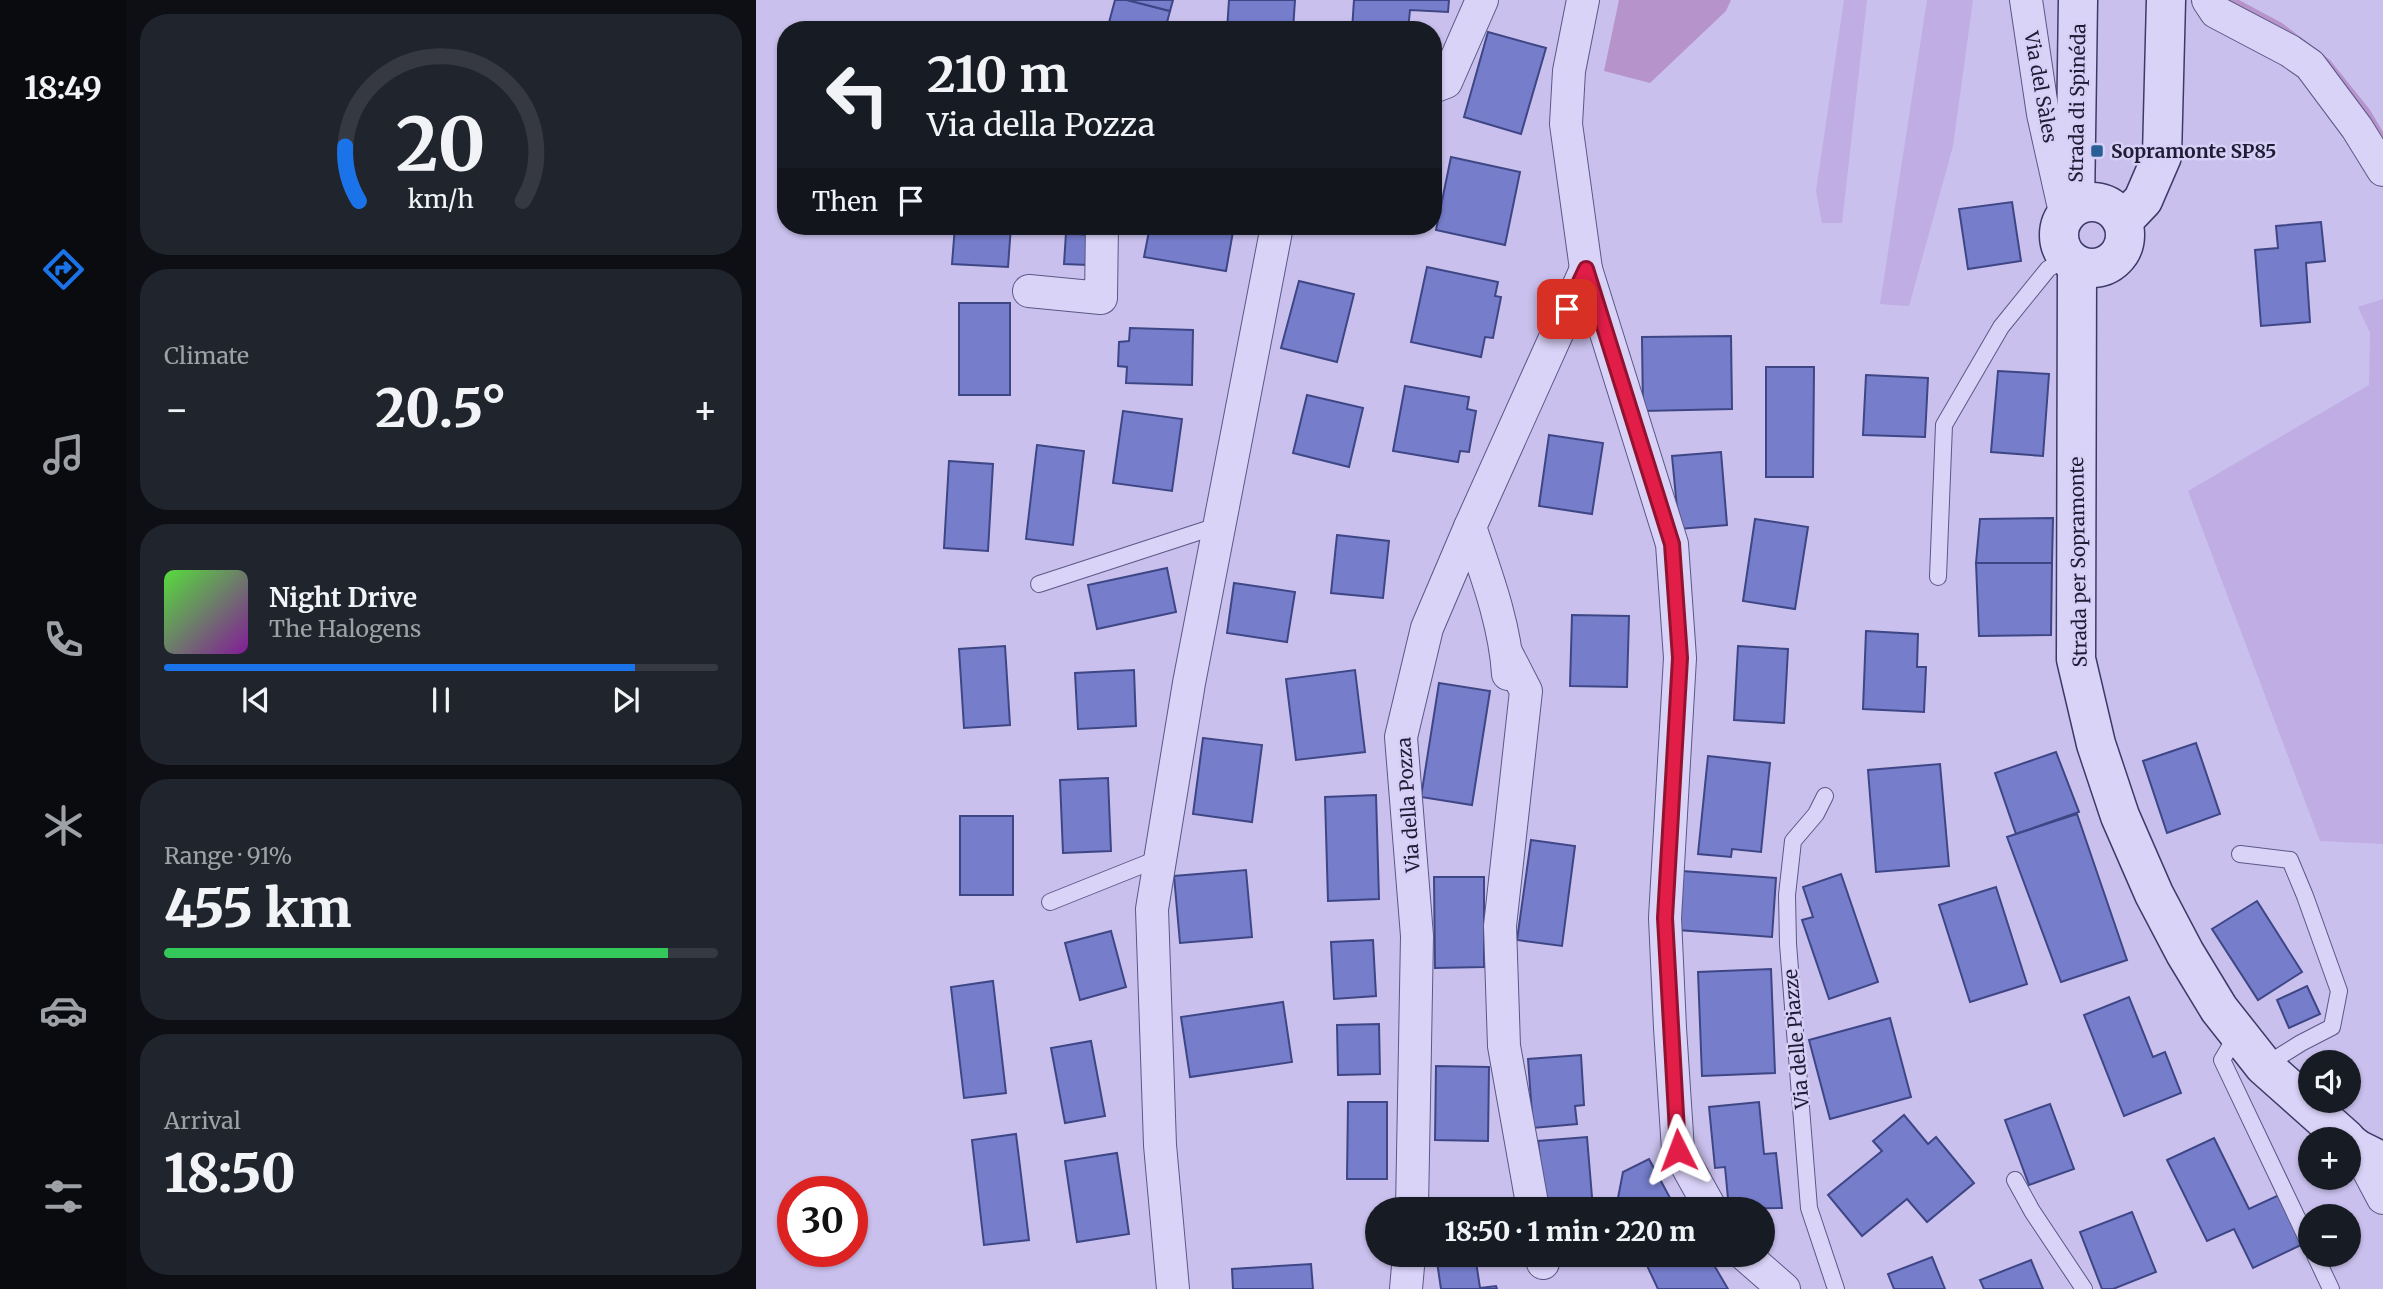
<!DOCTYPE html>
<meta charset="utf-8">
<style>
:root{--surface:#171b24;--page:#20242c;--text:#f1f3f6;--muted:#9ea1a6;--line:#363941;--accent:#1a73e8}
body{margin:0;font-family:Merriweather,serif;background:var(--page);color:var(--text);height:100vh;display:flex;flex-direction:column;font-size:26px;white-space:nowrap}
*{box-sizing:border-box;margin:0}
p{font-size:23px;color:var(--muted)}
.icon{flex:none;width:38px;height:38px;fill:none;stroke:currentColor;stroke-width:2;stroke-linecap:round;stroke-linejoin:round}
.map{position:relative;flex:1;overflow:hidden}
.panel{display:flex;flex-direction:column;gap:14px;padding:14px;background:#0d0f14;width:630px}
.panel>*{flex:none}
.guide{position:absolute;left:21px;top:21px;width:665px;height:214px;border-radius:28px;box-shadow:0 2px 5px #0004;background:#171b24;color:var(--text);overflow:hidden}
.controls{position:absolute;left:1542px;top:1050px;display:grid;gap:14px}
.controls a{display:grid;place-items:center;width:63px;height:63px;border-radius:50%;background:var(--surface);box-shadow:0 2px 5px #0004;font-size:35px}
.speed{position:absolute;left:21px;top:1176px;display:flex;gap:14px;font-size:35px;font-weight:700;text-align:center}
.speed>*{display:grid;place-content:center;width:91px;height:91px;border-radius:50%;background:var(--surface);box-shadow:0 2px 5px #0004;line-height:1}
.speed .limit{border:10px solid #d22;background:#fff;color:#111}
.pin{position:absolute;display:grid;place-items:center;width:60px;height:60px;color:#fff;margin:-30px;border-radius:14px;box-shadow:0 4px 10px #0006}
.me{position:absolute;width:77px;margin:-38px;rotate:357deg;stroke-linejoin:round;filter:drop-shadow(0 0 5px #0008)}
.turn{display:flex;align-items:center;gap:24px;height:147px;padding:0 35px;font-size:32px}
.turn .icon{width:91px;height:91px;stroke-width:2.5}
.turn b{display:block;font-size:49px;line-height:60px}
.then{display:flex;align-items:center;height:66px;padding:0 35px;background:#0003;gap:14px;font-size:26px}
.big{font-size:52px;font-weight:800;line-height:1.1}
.panel .tile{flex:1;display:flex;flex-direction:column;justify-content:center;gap:10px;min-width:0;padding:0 24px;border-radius:28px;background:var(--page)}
.panel .dial{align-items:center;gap:0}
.dial svg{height:182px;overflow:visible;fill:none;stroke:var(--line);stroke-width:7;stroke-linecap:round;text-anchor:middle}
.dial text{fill:var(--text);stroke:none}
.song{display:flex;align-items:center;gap:21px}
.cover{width:84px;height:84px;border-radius:10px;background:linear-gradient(135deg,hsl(110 70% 55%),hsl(290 70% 35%))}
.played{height:7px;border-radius:4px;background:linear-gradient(90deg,var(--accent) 85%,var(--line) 85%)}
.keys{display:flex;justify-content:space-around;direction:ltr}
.heat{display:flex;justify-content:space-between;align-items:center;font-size:38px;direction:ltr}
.charge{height:10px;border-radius:5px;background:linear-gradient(90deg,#34c759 91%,var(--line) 0)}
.trip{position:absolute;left:609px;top:1197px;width:410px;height:70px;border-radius:35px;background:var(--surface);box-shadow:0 2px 5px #0004;font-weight:800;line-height:70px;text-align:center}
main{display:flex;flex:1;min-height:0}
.tabs{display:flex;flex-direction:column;width:126px;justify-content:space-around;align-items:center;background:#090b0e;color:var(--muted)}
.tabs .icon{width:49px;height:49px}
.tabs .current{color:var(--accent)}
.tabs b{font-size:32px;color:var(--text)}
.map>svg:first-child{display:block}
.farmland{fill:#bfade3}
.green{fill:#b694cb}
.building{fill:#767dcb;stroke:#3e4685;stroke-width:2}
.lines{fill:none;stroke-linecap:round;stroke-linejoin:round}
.lane-casing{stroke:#5a5886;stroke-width:18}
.street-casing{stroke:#5a5886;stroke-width:34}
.secondary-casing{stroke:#3c3b68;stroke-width:41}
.lane{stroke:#dad3f8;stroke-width:16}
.street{stroke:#dad3f8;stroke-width:32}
.secondary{stroke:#dad3f8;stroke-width:38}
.route-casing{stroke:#92132f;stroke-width:18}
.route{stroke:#e11d48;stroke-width:12}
.poi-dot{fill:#295f95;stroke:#d7cff5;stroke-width:2.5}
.labels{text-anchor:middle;stroke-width:5;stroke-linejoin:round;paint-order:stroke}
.street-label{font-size:19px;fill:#1d1d36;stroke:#d7cff5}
.poi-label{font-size:19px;font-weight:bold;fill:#1d1d36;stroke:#d7cff5;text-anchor:start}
</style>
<main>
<nav class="tabs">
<b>18:49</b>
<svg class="icon current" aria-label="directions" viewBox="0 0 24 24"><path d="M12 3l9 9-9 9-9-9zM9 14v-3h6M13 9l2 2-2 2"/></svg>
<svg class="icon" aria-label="music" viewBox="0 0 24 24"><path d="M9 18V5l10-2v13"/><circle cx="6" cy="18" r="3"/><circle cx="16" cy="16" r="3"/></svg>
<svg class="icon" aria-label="phone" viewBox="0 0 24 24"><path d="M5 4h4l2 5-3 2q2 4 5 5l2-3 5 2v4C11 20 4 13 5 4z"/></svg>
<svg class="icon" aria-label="climate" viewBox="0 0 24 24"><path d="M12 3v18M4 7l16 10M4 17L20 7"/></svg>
<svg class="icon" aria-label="car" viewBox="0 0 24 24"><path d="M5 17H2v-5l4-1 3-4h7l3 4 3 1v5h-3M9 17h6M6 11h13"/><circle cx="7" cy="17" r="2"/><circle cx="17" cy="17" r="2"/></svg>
<svg class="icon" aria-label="filters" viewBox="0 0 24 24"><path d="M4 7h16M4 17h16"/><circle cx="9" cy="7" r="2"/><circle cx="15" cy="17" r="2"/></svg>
</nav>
<section class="panel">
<div class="tile dial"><svg viewBox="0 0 100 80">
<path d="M14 69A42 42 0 1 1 86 69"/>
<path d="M14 69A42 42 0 0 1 8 45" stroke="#1a73e8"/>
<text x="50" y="56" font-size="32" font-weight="700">20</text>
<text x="50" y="72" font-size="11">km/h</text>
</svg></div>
<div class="tile"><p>Climate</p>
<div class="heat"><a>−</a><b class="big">20.5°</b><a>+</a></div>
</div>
<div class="tile">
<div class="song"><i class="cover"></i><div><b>Night Drive</b><p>The Halogens</p></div></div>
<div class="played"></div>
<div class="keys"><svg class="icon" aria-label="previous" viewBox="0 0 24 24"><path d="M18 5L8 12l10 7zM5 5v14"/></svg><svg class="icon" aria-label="pause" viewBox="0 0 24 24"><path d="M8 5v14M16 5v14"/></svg><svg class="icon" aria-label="next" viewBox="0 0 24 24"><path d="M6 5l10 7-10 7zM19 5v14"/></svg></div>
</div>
<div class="tile"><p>Range · 91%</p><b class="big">455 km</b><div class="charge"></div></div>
<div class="tile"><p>Arrival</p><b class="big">18:50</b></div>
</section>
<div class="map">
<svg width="1627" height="1289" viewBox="0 0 1627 1289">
<rect width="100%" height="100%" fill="#c9c0ed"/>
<g class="farmland">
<polygon points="1088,0 1111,0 1086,223 1066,223 1060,191"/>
<polygon points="1171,0 1217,0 1197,146 1153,306 1124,304"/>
<polygon points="1627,299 1627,844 1564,841 1432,491 1613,385 1614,333 1602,307"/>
</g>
<g class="green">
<polygon points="863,0 975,0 970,11 894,83 848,71"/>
<polygon points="1458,0 1483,0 1526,23 1574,60 1614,110 1627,132 1627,162 1593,106"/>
</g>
<g class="building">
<polygon points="359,0 371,0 414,11 409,30 351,30"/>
<polygon points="371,0 417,0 414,11"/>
<polygon points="473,0 539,0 537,30 471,30"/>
<polygon points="598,0 693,0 692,12 654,10 652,30 596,30"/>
<polygon points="732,32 790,48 765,134 708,117"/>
<polygon points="695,157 764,172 749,245 680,230"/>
<polygon points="1256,202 1265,261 1212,269 1203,209"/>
<polygon points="1565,222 1569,261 1550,263 1554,322 1505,326 1499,250 1522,248 1520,226"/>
<polygon points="199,226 255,226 252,267 196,264"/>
<polygon points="394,226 478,226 470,271 388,257"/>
<polygon points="310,233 334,235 332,265 308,264"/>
<polygon points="671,267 742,282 739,296 745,297 737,338 729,337 725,357 655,342"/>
<polygon points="543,281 598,294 581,362 525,348"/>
<rect x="203" y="303" width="51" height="92"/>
<polygon points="374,328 437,330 436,385 370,383 371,367 362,366 363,342 373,341"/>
<polygon points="975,336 976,409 887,411 886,337"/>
<polygon points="1010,367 1058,367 1057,477 1010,477"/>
<polygon points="1242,371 1293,374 1287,456 1235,452"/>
<polygon points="1110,375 1172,378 1169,437 1107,435"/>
<polygon points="649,386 713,397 711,409 720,411 713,452 704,451 702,462 637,451"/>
<polygon points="551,395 607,408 593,467 537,453"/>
<polygon points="367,411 426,419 416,491 357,483"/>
<polygon points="793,435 847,443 836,514 783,506"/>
<polygon points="281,445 328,451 317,545 270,539"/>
<polygon points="965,452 971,525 923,529 916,456"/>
<polygon points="193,461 237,464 232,551 188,548"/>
<polygon points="1297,518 1296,563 1220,563 1224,519"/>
<polygon points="999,519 1052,527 1039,609 987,601"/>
<polygon points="581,535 633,541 627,598 575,593"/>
<polygon points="1220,563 1296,563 1295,635 1223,636"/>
<polygon points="411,568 420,612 341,629 332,585"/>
<polygon points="478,583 539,592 531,642 471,633"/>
<polygon points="816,615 873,616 871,687 814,686"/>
<polygon points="1110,631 1162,634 1161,667 1170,667 1168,712 1107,709"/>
<polygon points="249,646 254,725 208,728 203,649"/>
<polygon points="982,646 1032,649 1028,723 978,720"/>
<polygon points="378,670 380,726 322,729 319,673"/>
<polygon points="599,670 609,752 540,760 530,679"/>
<polygon points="683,683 734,691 716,805 665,797"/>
<polygon points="447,738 506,745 496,822 437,814"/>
<polygon points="1440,743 1464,814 1411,833 1387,761"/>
<polygon points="1300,752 1323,812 1260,834 1239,773"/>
<polygon points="952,756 1014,763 1005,852 976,849 975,857 942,854"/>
<polygon points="1184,764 1193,866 1120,872 1112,770"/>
<polygon points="352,778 355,851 307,853 304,780"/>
<polygon points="620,795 623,899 572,901 569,797"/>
<polygon points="1321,814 1371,960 1305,982 1251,837"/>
<rect x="204" y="816" width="53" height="79"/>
<polygon points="775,840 819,846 806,946 761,940"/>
<polygon points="490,870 496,937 424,943 418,876"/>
<polygon points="926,871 1020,878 1016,937 922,930"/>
<polygon points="1085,874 1122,982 1073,999 1046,920 1057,917 1047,887"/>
<polygon points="678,877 728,877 728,967 679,968"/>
<polygon points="1240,887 1271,984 1214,1002 1183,905"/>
<polygon points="1501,901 1546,972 1502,1000 1456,929"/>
<polygon points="355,931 370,987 324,1000 309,943"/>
<polygon points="617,940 620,996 578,999 575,942"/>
<polygon points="1015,969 1019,1073 946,1076 942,972"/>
<polygon points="237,981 250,1093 208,1098 195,987"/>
<polygon points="1551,986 1564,1014 1533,1028 1521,1000"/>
<polygon points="1373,997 1397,1057 1409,1052 1425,1093 1368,1116 1328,1015"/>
<polygon points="527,1002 536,1062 434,1077 425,1017"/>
<polygon points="1134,1018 1155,1097 1074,1119 1053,1040"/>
<polygon points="623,1024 624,1074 582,1075 581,1025"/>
<polygon points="335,1041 349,1116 309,1123 295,1048"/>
<polygon points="825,1055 828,1105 819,1106 821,1124 777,1128 772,1059"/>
<polygon points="680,1066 733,1067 732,1141 679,1140"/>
<polygon points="592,1102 631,1102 631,1179 591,1179"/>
<polygon points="1003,1102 1008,1154 1020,1153 1026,1208 973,1209 969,1167 959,1168 953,1107"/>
<polygon points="1294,1104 1318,1169 1273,1185 1249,1120"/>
<polygon points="1148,1115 1172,1144 1180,1137 1218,1183 1171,1222 1151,1199 1106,1236 1072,1195 1126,1151 1117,1141"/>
<polygon points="260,1134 273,1240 228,1245 216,1140"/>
<polygon points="831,1137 837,1209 789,1209 782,1141"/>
<polygon points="1458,1138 1493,1209 1523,1195 1547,1244 1497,1268 1478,1229 1451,1241 1411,1160"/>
<polygon points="361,1153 373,1234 321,1242 309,1161"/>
<polygon points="893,1159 920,1209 867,1209 862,1198 867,1172"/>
<polygon points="1376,1212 1400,1272 1357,1289 1346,1289 1324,1232"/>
<polygon points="680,1255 719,1255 724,1288 740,1286 741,1289 685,1289"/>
<polygon points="886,1255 944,1255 948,1264 955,1260 972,1289 902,1289"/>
<polygon points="1176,1257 1189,1289 1138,1289 1132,1274"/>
<polygon points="1275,1260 1287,1289 1228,1289 1224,1280"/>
<polygon points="555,1264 557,1289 477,1289 476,1269"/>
</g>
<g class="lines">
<defs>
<g id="lane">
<polyline points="1182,577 1188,425 1245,327 1292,269 1311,257"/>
<polyline points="283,584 464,525"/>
<polyline points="1069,796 1060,814 1037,841 1031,895 1032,944 1053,1208 1080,1289"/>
<polyline points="1484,854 1534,860 1549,896 1583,991 1576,1027 1545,1043 1508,1066"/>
<polyline points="294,902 404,858"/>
<polyline points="1482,1033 1466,1060 1554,1245"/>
<polyline points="1259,1180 1276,1211 1328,1289"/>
<polyline points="1559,1255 1575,1289"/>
</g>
<g id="street">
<polyline points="827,0 813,71 810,124 830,269 916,544 924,658 909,918 914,1028 922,1150 955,1209"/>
<polyline points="1270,0 1287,114 1308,208"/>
<polyline points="1452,0 1460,12 1534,51 1554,65 1601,128 1627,170"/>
<polyline points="677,87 690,82 726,0"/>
<polyline points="273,291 345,298 346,226"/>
<path d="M714,527C730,574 749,624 752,674"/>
<polyline points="751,654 770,691 744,926 748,1046 777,1209"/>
<polyline points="1601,1149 1627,1198"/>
<polyline points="656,1209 661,936 645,737 671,628 714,527 830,269"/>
<polyline points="785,1255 787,1263"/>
<polyline points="989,1255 1028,1289"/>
<polyline points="417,1289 404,1145 396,909 433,683 521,226"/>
<polyline points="650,1289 653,1255"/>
</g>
<g id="secondary">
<circle cx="1336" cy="235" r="33"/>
<polyline points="1319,205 1322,0"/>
<polyline points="1367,221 1387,200 1406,156 1410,0"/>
<polyline points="1321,265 1320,659 1340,744 1364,816 1398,894 1429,953 1463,1009 1508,1066 1590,1139"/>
<polyline points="1592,1142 1601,1149 1627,1162"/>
</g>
</defs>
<use href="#lane" class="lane-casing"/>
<use href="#street" class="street-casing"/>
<use href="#secondary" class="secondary-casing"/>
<use href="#lane" class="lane"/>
<use href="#street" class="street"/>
<use href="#secondary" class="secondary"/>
</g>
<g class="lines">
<defs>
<polyline id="route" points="811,309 830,269 916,544 924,658 909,918 922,1150"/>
</defs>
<use href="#route" class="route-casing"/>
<use href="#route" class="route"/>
</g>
<rect class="poi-dot" x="1334" y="144" width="14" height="14" rx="3.5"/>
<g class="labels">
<g class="street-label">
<text transform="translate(1285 87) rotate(80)" y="7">Via del Sàles</text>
<text transform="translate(1321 103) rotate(-89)" y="7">Strada di Spinéda</text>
<text transform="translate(1322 562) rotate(-91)" y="7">Strada per Sopramonte</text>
<text transform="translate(652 805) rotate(-94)" y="7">Via della Pozza</text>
<text transform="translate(1040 1039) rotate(-95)" y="7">Via delle Piazze</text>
</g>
<g class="poi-label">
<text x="1355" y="158">Sopramonte SP85</text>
</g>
</g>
</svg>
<div class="controls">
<a><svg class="icon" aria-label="sound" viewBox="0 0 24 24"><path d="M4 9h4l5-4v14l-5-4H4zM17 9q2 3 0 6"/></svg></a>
<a>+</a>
<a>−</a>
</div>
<div class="speed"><div class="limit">30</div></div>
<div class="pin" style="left:811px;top:309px;background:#d93025"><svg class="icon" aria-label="arrive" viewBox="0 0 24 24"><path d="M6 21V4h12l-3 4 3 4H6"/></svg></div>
<svg class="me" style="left:922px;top:1150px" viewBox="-20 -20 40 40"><path d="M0-17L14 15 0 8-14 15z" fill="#e11d48" stroke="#fff" stroke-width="4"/></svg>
<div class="trip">18:50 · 1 min · 220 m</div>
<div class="guide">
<div class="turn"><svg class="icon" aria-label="left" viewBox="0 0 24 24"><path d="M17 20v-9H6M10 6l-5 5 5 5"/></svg><div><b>210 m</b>Via della Pozza</div></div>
<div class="then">Then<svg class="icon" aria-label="arrive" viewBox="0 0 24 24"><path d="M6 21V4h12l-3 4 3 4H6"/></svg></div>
</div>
</div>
</main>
